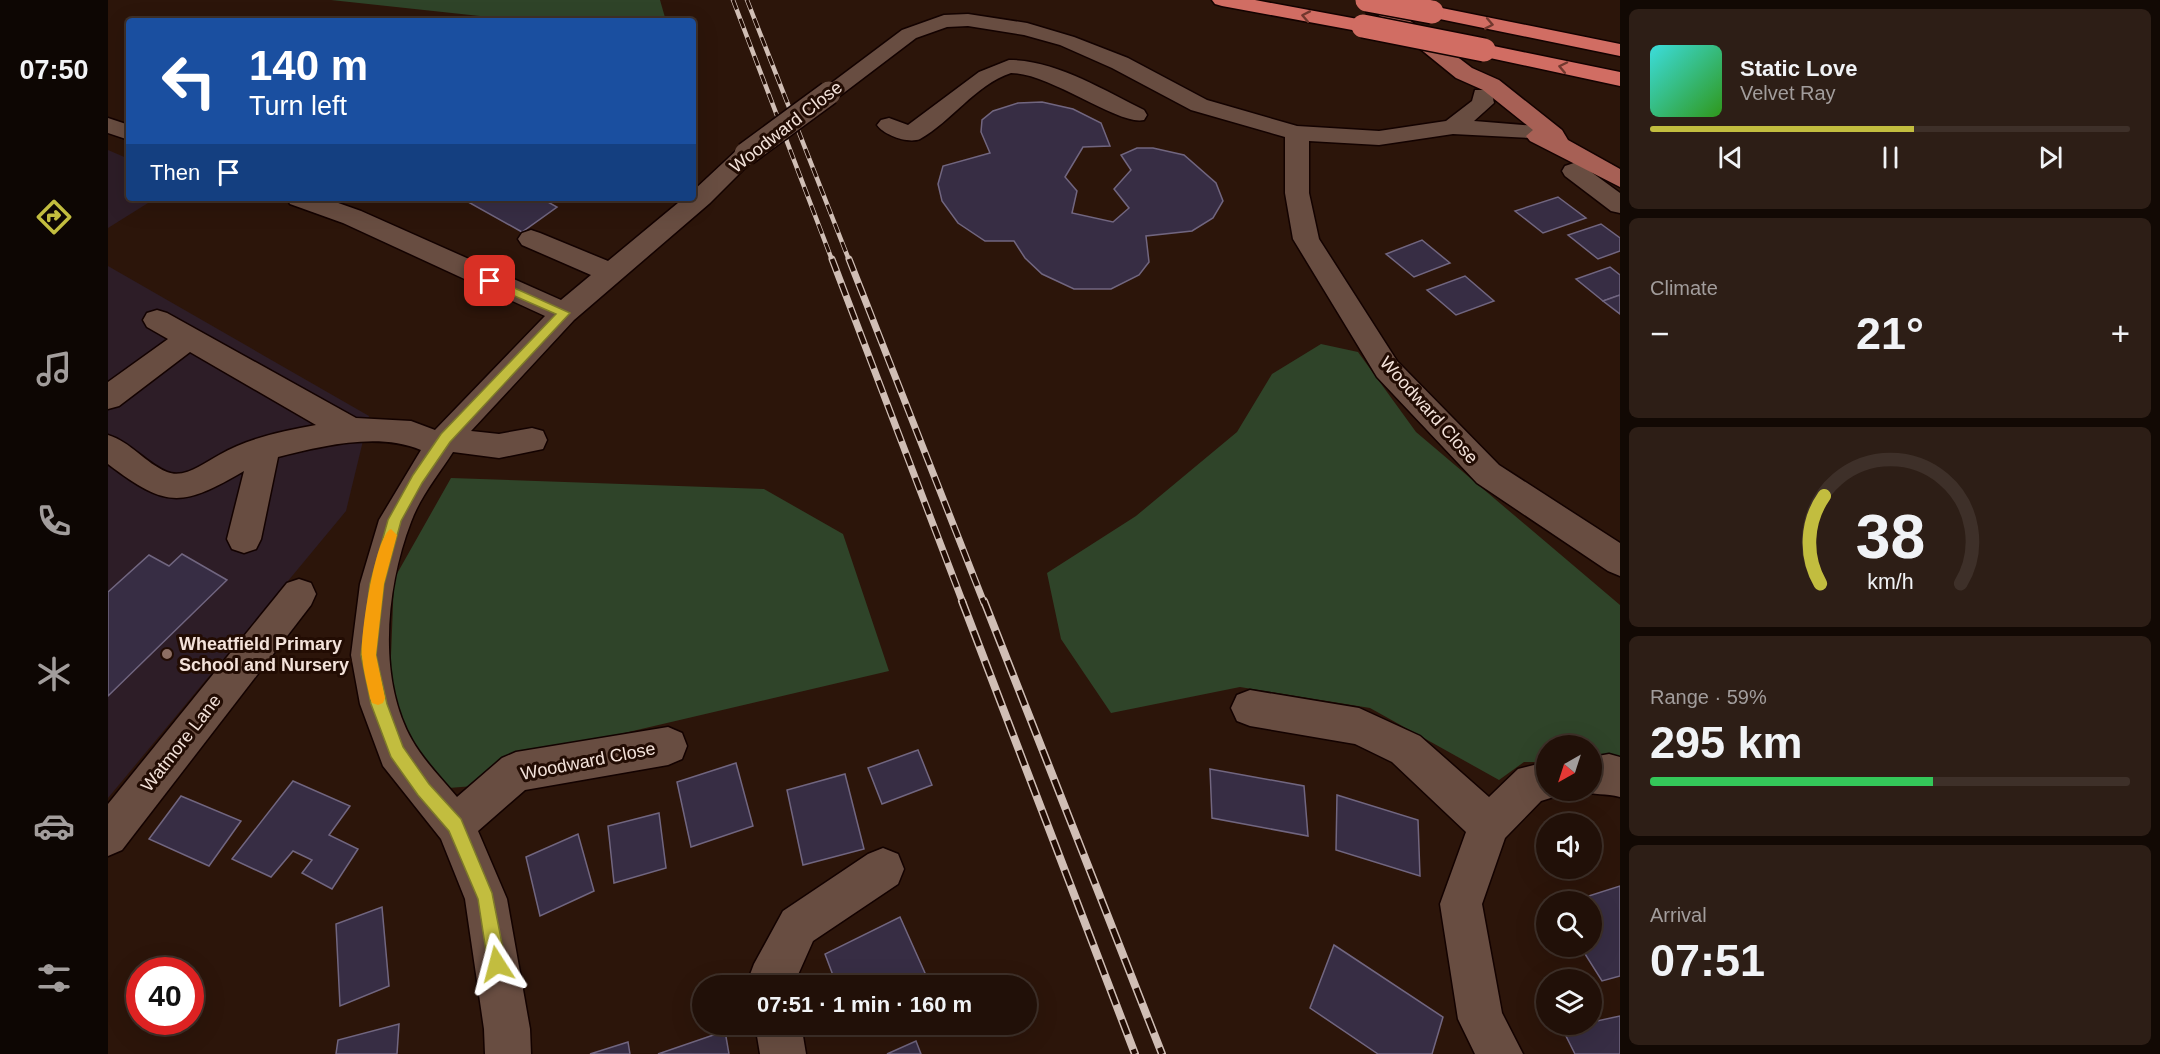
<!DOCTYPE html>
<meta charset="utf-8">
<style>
:root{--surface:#211008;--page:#2d1e16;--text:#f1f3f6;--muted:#a29d9c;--line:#3e3029;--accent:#c2bd3f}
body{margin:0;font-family:Arial,sans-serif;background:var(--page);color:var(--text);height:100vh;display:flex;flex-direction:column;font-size:22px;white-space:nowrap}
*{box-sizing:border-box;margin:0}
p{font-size:20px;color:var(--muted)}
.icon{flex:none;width:33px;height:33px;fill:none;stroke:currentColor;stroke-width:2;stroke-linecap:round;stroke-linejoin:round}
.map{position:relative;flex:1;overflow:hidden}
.drawer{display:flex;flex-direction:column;gap:9px;padding:9px;background:#120904;width:540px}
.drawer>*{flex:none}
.guide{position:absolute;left:18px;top:18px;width:570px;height:183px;border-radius:6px;box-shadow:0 6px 24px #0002,0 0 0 2px var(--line);background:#1a4fa0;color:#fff;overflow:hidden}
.needle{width:39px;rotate:219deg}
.controls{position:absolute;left:1428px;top:735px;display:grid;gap:12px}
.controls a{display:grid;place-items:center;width:66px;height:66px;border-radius:50%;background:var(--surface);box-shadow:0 6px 24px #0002,0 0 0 2px var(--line);font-size:30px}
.speed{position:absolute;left:18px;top:957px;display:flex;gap:12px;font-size:30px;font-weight:700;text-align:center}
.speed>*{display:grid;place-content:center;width:78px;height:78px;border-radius:50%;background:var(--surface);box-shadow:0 6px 24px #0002,0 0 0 2px var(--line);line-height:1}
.speed .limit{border:9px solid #d22;background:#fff;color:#111}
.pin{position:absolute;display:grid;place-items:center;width:51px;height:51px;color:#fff;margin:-26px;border-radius:12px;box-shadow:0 3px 9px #0006}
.me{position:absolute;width:66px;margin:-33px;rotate:351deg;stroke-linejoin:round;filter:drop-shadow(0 0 4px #0008)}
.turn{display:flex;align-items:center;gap:21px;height:126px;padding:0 24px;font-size:27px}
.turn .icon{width:78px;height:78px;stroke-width:2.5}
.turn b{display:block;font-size:42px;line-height:51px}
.then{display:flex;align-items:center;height:57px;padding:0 24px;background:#0003;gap:12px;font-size:22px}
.big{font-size:45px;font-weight:700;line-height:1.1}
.drawer .card{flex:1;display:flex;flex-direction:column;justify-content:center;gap:9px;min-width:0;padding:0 21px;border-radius:9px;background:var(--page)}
.drawer .dial{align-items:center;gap:0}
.dial svg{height:156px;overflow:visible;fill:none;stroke:var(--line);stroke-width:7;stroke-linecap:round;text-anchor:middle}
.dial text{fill:var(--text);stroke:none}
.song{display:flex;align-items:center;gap:18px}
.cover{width:72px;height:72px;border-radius:9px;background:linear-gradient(135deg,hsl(180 70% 55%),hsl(110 70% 35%))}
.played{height:6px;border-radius:3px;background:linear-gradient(90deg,var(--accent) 55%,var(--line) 55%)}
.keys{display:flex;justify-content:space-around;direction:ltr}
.heat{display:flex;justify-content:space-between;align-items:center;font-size:33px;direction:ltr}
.charge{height:9px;border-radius:4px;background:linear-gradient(90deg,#34c759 59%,var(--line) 0)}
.trip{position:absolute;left:584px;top:975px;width:345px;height:60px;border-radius:30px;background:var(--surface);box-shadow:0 6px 24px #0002,0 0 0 2px var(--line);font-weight:700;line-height:60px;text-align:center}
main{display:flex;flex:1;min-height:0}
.tabs{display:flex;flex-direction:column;width:108px;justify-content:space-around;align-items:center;background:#0d0603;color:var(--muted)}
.tabs .icon{width:42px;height:42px}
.tabs .on{color:var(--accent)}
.tabs b{font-size:27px;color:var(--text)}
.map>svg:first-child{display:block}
.education{fill:#2d1d27}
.green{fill:#2f4429}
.building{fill:#372d44;stroke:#716680;stroke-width:1.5}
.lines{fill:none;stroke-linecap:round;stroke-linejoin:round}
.minor-casing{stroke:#130200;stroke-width:3}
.major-casing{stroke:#130200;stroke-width:3}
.highway-casing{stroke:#130200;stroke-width:3}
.minor{fill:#684d41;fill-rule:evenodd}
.major{fill:#a76055;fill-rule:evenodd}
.highway{fill:#d16d63;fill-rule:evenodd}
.rail-far2-casing{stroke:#d0beb5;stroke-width:4.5}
.rail-far1-casing{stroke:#d0beb5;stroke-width:7}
.rail-casing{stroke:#d0beb5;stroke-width:8}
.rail-far2{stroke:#220c03;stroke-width:3;stroke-dasharray:10;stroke-linecap:butt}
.rail-far1{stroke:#220c03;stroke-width:4.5;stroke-dasharray:13;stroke-linecap:butt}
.rail{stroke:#220c03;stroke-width:5;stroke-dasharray:16;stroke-linecap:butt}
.minor-bridge-casing{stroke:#130200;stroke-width:26;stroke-linecap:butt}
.highway-bridge-casing{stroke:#130200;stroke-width:26;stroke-linecap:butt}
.minor-bridge{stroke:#684d41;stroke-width:23}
.highway-bridge{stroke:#d16d63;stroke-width:23}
.oneway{stroke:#71382e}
.route{fill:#c2bd3f;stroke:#7e7b29;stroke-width:1.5}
.slow{fill:#f59e0b}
.education-dot{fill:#8d6e63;stroke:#220c03;stroke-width:2}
.labels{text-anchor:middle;stroke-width:6;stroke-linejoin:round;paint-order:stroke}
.street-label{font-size:18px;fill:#f3e2da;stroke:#220c03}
.poi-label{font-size:18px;font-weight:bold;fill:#f3e2da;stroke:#220c03;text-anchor:start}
</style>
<main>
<nav class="tabs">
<b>07:50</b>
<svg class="icon on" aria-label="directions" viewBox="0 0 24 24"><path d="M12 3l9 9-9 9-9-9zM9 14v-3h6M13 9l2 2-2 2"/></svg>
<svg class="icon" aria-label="music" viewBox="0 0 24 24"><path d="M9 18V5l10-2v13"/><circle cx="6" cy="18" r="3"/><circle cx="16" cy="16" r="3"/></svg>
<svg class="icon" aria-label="phone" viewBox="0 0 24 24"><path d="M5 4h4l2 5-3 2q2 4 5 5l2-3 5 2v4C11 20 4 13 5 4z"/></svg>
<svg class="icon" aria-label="climate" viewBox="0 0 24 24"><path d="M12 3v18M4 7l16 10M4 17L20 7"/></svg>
<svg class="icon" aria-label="car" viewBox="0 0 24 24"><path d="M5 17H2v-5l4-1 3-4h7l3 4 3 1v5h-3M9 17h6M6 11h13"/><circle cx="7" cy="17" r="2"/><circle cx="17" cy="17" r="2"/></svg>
<svg class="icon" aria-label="filters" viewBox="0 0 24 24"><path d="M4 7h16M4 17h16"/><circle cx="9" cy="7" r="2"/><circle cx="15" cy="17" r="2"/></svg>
</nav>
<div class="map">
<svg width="1512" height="1054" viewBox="0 0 1512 1054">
<rect width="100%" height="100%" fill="#2c150a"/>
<g class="education">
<polygon points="0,150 21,159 21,198 48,198 0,228"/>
<polygon points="0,266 261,416 238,511 0,798"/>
</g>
<g class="green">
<polygon points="223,0 552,0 558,21 418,21"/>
<polygon points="1213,344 1250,352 1308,432 1512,605 1512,762 1484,762 1484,746 1438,746 1438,762 1416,762 1391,780 1262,708 1132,687 1003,713 953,639 939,573 1028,516 1129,432 1164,374"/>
<polygon points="343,478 656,489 735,534 781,671 401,760 366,786 328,789 307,762 282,681 286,579"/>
</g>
<g class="building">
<polygon points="934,102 965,109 993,123 1002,146 975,147 957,177 969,191 964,213 1005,222 1021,208 1006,189 1023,170 1013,155 1029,148 1045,148 1076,155 1108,183 1115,201 1105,218 1084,231 1038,236 1041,262 1031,275 1003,289 966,289 934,274 917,258 906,241 877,241 850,223 834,201 830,184 835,166 882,153 873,132 874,120 885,111 910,103"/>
<polygon points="1450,197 1478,218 1435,233 1407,211"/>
<polygon points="353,198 443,198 438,201 449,207 414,232"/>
<polygon points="1493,224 1512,238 1512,251 1490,259 1460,235"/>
<polygon points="1314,240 1342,263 1306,277 1278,254"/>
<polygon points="1502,267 1512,275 1512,295 1495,301 1468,279"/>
<polygon points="1357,276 1386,301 1348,315 1319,290"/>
<polygon points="1512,295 1512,314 1495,301"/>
<polygon points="74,554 119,580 0,696 0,592 41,555 61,566"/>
<polygon points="810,750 824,785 774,804 760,768"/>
<polygon points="628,763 645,826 583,847 569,782"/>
<polygon points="1102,769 1196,786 1200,836 1104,818"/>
<polygon points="737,774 756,849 695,865 679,790"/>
<polygon points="185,781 242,806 221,835 250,849 224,889 194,873 204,860 185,851 163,877 124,859"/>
<polygon points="1229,795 1310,820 1312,876 1228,850"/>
<polygon points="73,796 133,821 101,866 41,839"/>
<polygon points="551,813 558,868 506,883 500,826"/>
<polygon points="470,834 486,891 432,916 418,857"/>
<polygon points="1512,886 1512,976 1494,981 1472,946 1484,946 1484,902 1462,902"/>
<polygon points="274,907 281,986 232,1006 228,924"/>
<polygon points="792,917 821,982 814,986 729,986 717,954"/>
<polygon points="1226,945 1335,1017 1324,1054 1270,1054 1202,1008"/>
<polygon points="1512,1016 1512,1054 1467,1054 1454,1028 1484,1024 1484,1022"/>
<polygon points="291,1024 289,1054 228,1054 230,1040"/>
<polygon points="617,1031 621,1054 550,1054"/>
<polygon points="808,1041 813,1054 779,1054"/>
<polygon points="520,1042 522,1054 482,1054"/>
</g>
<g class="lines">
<defs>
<g id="minor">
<polygon points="860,14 919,23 966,37 1020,58 1099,100 1189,126 1271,131 1338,121 1364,101 1367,90 1383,90 1386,103 1366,121 1429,126 1433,131 1429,136 1421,138 1345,134 1271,145 1201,141 1201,193 1211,239 1289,361 1391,465 1512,543 1512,576 1500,571 1369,483 1269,377 1185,239 1177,193 1177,137 1083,110 1004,68 952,45 916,35 860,26 839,27 808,38 729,98 713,98 710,93 794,30 836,15"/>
<path d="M901,60C948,60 995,90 1036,110L1039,115L1036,120C1011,126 942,73 903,73C867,85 843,122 812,139C800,144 776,135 769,125L773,120L781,118L800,125L871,72Z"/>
<polygon points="0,118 21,125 21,140 0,133"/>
<path d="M638,147L646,149L650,154L646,159L602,203L466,320L363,431L391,434L424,428L435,431L439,440L435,449L391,458L345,452C331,474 312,497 303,522C278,587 269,678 304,740C315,760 334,779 349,797L394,758L408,752L560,727L574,733L579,746L574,759L560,765L417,790L370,831L399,899L422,1029L423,1054H377L376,1029L357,899L333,839L275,766L252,704L243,655L252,584L271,520L313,450C270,432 214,446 170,457L153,539L148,549L136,553L124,549L119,539L136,471C73,508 58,508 0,464V435C23,442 37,463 59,472C77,479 96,463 111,455C141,438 174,431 208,425L82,352L11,406L0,409V382L60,339L39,327L35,320L39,313L49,310L59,313L248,418L303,421L327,430L437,316L235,223L182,204L179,198H216L253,211L453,300L483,275L414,245L410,239L414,233L423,230L432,233L500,261L576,198H585V191L630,149Z"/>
<polygon points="1466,163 1475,166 1512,193 1512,213 1503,211 1457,176 1454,171 1457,166"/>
<polygon points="191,579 203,583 208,594 203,605 14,850 0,856 0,804 179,583"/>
<polygon points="1142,690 1251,708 1312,736 1381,797 1410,769 1438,762 1438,790 1454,790 1452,795 1433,801 1397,838 1374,904 1394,1013 1415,1054 1367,1054 1350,1019 1332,904 1358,832 1284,762 1247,744 1142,726 1129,721 1123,708 1129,695"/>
<path d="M1501,754L1512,757V797C1498,793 1486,796 1472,790H1484V757Z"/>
<polygon points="775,848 790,854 796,869 790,884 705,941 685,986 641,986 640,980 646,964 675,911 760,854"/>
<polygon points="647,1024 693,1024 698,1054 652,1054"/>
</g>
<polygon id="major" points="1252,0 1275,0 1364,68 1391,80 1454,130 1460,140 1512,169 1512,187 1422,141 1418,136 1425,130 1375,90 1348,78"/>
<g id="highway">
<polygon points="1104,0 1147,0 1255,20 1262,22 1265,26 1262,30 1255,32 1114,6 1107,4"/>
<polygon points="1324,6 1512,44 1512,56 1317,16 1314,12 1317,8"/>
<polygon points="1376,44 1512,72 1512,86 1368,55 1365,50 1368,45"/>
</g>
</defs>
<use href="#minor" class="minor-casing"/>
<use href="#major" class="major-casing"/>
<use href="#highway" class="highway-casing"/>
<use href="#minor" class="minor"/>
<use href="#major" class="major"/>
<use href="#highway" class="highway"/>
<defs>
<g id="rail-far2">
<polyline points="625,0 724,260"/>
<polyline points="639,0 741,260"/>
</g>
<g id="rail-far1">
<polyline points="724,259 855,603"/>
<polyline points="741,259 876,603"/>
</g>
<g id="rail">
<polyline points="854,601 1027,1054"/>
<polyline points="876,601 1054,1054"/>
</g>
</defs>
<use href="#rail-far2" class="rail-far2-casing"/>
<use href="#rail-far1" class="rail-far1-casing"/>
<use href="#rail" class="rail-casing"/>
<use href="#rail-far2" class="rail-far2"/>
<use href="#rail-far1" class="rail-far1"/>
<use href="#rail" class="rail"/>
<defs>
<polyline id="minor-bridge" points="638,154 721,93"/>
<g id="highway-bridge">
<polyline points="1259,0 1324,12"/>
<polyline points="1255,26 1376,50"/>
</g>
</defs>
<use href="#minor-bridge" class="minor-bridge-casing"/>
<use href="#highway-bridge" class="highway-bridge-casing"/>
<use href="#minor-bridge" class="minor-bridge"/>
<use href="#highway-bridge" class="highway-bridge"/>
</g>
<defs><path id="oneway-chevron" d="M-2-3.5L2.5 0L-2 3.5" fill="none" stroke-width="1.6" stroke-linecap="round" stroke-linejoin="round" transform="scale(1.5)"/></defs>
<g class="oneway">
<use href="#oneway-chevron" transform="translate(1198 16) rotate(-169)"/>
<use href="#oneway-chevron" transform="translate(1381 24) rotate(11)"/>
<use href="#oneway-chevron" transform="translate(1455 67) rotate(-168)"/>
</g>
<polygon class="route" points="382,277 462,313 342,442 314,483 293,521 276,584 268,655 279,704 295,747 321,784 353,819 384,893 398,964 395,970 389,973 382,970 380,964 370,899 341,831 310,795 283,757 263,704 253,655 262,584 280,520 305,475 333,434 448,314 379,284 377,281"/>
<path class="slow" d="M283,529L289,535L276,584L268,655L277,698L275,703L270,705L264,703L262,698C259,684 255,670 254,656C252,637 267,535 283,529Z"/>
<circle class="education-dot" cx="59" cy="654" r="6"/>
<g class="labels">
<g class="street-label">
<text transform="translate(678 127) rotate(-38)" y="6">Woodward Close</text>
<text transform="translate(1321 410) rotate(48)" y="6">Woodward Close</text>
<text transform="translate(73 743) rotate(-52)" y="6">Watmore Lane</text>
<text transform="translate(480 761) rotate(-11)" y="6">Woodward Close</text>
</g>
<g class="poi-label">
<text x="71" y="650">Wheatfield Primary<tspan x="71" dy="21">School and Nursery</tspan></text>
</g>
</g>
</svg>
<div class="controls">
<a><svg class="needle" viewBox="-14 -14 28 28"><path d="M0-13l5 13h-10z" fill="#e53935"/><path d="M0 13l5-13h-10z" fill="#a29d9c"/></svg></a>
<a><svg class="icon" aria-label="sound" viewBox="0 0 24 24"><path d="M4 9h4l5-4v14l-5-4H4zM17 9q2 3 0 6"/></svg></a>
<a><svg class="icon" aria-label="search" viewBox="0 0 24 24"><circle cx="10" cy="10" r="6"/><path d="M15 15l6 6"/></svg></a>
<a><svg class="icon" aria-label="layers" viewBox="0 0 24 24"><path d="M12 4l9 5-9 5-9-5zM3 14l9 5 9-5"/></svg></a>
</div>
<div class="speed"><div class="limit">40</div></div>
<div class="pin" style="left:382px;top:281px;background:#d93025"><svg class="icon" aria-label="arrive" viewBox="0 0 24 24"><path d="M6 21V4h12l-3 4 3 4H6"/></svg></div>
<svg class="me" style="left:389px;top:964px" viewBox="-20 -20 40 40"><path d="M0-17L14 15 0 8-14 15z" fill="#c2bd3f" stroke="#fff" stroke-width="4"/></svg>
<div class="trip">07:51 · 1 min · 160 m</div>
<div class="guide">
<div class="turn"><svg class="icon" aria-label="left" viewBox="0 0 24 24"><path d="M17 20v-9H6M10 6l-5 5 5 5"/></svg><div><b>140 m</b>Turn left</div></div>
<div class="then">Then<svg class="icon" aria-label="arrive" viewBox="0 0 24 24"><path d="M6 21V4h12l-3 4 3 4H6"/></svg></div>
</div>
</div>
<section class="drawer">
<div class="card">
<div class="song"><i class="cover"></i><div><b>Static Love</b><p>Velvet Ray</p></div></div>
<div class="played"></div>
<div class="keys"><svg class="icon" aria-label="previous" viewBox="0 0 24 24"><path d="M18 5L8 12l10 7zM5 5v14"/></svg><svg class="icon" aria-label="pause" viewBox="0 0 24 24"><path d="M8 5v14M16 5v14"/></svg><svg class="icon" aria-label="next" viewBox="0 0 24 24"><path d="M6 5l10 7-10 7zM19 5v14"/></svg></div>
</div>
<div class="card"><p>Climate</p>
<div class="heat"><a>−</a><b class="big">21°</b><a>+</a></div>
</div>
<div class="card dial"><svg viewBox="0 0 100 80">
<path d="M14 69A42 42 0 1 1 86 69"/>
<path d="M14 69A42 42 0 0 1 16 24" stroke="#c2bd3f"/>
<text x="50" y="56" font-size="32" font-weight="700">38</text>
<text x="50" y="72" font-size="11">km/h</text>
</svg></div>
<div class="card"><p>Range · 59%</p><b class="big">295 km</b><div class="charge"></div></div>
<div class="card"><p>Arrival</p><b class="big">07:51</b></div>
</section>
</main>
